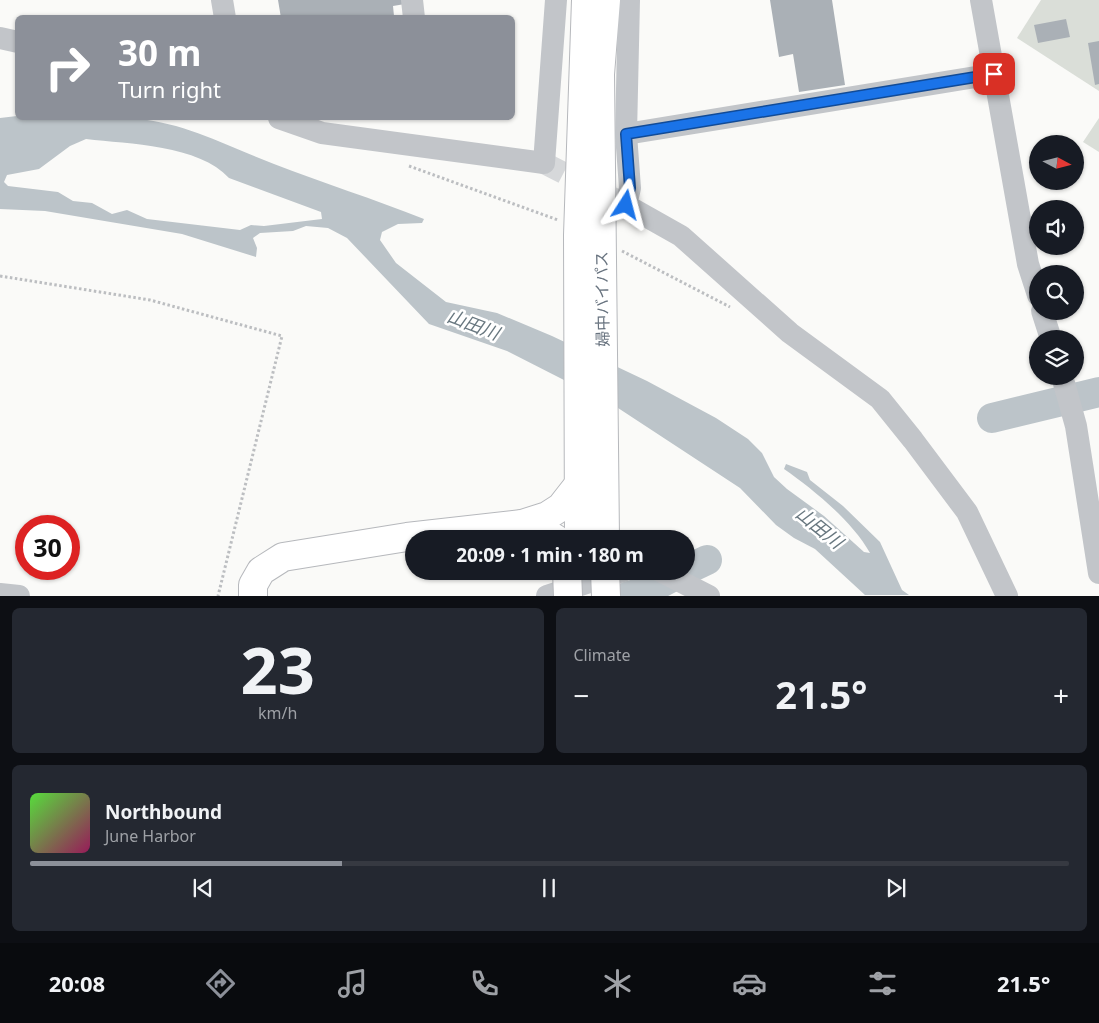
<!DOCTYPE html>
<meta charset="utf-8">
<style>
:root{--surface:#171b24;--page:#242831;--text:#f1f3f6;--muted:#9ea1a6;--line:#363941;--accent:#8c9099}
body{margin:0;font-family:"Noto Sans","Noto Sans JP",sans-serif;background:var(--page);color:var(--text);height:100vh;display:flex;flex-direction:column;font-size:19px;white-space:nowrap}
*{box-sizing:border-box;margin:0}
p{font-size:16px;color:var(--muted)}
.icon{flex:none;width:28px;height:28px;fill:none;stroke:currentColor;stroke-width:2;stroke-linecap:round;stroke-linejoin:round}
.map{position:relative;height:596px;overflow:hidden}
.side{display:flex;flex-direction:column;gap:12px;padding:12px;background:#0d0f14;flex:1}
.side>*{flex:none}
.top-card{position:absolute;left:15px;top:15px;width:500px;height:105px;border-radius:8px;box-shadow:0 1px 4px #0004;background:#8c9099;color:#fff;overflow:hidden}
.needle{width:32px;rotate:97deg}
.tools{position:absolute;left:1029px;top:135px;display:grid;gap:10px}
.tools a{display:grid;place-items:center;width:55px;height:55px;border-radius:50%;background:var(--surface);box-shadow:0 1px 4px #0004;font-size:25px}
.speed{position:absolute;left:15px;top:515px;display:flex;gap:10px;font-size:25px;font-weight:700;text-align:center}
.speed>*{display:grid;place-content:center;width:65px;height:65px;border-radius:50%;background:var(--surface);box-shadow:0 1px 4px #0004;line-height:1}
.speed .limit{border:8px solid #d22;background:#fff;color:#111}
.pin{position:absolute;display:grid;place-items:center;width:42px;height:42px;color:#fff;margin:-21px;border-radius:10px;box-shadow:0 2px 8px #0006}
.me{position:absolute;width:55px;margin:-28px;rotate:9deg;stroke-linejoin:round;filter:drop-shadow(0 0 4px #0008)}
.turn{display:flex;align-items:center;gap:18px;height:105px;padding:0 20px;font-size:22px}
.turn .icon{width:65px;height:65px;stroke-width:2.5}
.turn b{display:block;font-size:35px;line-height:42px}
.big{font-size:38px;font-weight:700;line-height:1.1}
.side .widget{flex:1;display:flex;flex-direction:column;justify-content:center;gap:8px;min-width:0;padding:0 18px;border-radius:8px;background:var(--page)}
.side .dial{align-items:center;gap:0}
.dial b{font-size:65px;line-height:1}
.song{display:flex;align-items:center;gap:15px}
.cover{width:60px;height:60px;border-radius:8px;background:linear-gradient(135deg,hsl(110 70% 55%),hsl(330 70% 35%))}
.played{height:5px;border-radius:2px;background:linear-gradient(90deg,var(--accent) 30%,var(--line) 30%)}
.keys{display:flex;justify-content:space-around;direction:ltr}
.heat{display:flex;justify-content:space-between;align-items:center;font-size:28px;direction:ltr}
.side .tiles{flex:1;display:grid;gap:12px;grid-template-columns:1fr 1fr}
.widget:last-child{grid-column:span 2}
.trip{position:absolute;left:405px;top:530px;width:290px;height:50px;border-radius:25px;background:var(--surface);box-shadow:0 1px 4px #0004;font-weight:700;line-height:50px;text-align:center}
.tabs{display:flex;height:80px;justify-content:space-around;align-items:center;background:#090b0e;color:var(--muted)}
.tabs .icon{width:35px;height:35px}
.tabs .on{color:var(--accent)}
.tabs b{font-size:22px;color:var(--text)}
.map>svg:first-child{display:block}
.green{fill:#daded8}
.water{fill:#bcc4c9;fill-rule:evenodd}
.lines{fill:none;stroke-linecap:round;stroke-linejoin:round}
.river{stroke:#bcc4c9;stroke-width:30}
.building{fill:#aab0b6}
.minor-tunnel{stroke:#d6d8da;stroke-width:22;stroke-dasharray:22 11;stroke-linecap:butt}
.highway-casing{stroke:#b6b8bc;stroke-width:30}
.path{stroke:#bcbec1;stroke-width:3;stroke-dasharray:2.5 2.5;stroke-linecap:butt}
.minor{stroke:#c2c5c9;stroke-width:22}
.highway{stroke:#fff;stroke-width:28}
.highway-bridge-casing{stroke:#b6b8bc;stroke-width:30;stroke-linecap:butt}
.highway-bridge{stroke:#fff;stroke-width:28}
.route-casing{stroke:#114b97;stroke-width:12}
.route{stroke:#1a73e8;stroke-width:9}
.labels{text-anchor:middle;stroke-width:5;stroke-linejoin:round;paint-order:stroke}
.street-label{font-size:16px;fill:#68737f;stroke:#fff}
.water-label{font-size:18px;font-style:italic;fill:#68777f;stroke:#fff}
</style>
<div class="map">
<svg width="1099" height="596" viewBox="0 0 1099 596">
<rect width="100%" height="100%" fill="#fafaf8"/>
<g class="green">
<polygon points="1041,0 1099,0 1099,91 1017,38"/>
<polygon points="1099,118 1099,152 1083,142"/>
</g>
<path class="water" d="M17,116C26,121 117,117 138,119C186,123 229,147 274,164C323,183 374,199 424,219L422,223L398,224L382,232L380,240L396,263L446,302L497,313L552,336L647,381L716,418L748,439L762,453L774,477L787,489L824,516L864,552L870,553C852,521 814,490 784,469L786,464L807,472L810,480L843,506L880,542L902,590L909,595H865L815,549L794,538L776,525L740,488L615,406L507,351L429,324L347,238L328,228L306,226L293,231L260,233L253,238L257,248L256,257L182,234L45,211L0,209V118ZM86,139C129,144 199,145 229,178L321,212L322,219L264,226L251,225L240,230L147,219L127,210L112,214L92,203L73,201L58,192L8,186L4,182L7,175L39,169L70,146Z"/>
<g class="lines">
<g class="river">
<polyline points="992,418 1099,392"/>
<polyline points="686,570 707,560"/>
<polyline points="629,596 643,592 684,571"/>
</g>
</g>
<g class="building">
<polygon points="278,0 423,0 423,1 393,6 394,16 384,18 281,18"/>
<polygon points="770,0 832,0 845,85 799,92 793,54 779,57"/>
<polygon points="1066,19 1070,37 1038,43 1034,25"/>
<polygon points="1099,41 1099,84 1095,85 1088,43"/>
</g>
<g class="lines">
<polyline class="minor-tunnel" points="544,163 626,205"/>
<defs>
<g id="highway">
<polyline points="522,524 543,531 556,539"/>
<polyline points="579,539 578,235 586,0"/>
<polyline points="605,539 600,74 606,0"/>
<polyline points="253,596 253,585 261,571 283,557 407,537 522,524 547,516 561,507 579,484"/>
</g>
</defs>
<use href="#highway" class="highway-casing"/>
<g class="path">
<polyline points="409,166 558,220"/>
<polyline points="622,251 730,307"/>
<polyline points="0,276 150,300 282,336 218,596"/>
</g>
<g class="minor">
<polyline points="222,0 225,18"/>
<polyline points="412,0 414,18"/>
<polyline points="629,0 626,134 630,188 626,205 681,236 790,333 880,399 913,440 967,512 1007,596"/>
<polyline points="981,0 1028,264 1038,295"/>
<polyline points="0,38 18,42"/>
<polyline points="279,118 322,133 544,163 556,0"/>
<polyline points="626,134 994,74"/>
<polyline points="1042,311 1051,339"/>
<polyline points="1062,376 1076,426 1099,573"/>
<polyline points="660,571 709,596"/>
<polyline points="0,594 19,596"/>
<polyline points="547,596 623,571"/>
</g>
<use href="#highway" class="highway"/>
<defs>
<g id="highway-bridge">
<polyline points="567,571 568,596"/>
<polyline points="605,571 606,596"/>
</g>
</defs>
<use href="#highway-bridge" class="highway-bridge-casing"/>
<use href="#highway-bridge" class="highway-bridge"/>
</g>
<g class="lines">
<defs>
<polyline id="route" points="626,205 630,188 626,134 994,74"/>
</defs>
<use href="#route" class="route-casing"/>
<use href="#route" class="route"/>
</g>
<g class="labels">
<g class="street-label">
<text transform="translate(602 299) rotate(-91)" y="6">婦中バイパス</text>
</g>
<g class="water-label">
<text transform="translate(473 325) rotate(21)" y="6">山田川</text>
<text transform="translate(819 528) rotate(39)" y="6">山田川</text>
</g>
</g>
</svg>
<div class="tools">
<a><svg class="needle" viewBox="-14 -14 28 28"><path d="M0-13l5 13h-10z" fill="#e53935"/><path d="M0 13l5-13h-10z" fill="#9ea1a6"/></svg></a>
<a><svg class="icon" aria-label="sound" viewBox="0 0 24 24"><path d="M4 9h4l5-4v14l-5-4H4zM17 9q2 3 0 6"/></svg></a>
<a><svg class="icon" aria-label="search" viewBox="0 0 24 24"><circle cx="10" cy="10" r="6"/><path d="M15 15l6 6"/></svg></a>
<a><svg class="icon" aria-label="layers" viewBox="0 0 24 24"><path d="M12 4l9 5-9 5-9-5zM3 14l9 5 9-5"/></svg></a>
</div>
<div class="speed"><div class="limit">30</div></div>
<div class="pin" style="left:994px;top:74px;background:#d93025"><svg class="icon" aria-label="arrive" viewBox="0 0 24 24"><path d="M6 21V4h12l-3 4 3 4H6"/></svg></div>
<svg class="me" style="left:626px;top:205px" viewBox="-20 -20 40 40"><path d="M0-17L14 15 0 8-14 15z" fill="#1a73e8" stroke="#fff" stroke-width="4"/></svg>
<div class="trip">20:09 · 1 min · 180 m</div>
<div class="top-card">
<div class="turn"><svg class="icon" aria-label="right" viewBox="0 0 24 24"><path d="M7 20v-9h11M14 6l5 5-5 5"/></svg><div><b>30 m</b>Turn right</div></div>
</div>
</div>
<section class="side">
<div class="tiles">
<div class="widget dial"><b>23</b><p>km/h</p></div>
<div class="widget"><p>Climate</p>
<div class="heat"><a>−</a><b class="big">21.5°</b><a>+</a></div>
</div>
<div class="widget">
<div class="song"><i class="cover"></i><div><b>Northbound</b><p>June Harbor</p></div></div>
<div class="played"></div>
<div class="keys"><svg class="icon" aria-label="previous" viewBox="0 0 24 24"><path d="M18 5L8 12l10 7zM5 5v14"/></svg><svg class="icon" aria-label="pause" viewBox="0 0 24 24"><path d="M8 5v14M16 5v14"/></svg><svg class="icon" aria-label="next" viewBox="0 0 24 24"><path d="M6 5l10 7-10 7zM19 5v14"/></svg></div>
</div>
</div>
</section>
<nav class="tabs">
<b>20:08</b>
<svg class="icon on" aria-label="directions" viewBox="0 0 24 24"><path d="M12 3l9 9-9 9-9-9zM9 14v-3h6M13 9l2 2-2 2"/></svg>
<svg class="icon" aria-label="music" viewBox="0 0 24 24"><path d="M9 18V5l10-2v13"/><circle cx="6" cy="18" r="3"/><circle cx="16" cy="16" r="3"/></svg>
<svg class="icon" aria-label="phone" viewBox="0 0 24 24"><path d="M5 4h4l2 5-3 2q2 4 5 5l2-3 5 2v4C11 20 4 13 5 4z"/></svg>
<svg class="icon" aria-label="climate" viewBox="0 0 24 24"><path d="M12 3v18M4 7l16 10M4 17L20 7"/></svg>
<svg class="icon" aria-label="car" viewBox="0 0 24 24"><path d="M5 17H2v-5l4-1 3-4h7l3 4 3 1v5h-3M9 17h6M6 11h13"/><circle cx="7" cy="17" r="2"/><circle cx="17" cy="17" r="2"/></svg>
<svg class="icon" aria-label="filters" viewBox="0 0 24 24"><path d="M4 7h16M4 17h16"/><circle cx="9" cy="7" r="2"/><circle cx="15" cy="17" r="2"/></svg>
<b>21.5°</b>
</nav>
